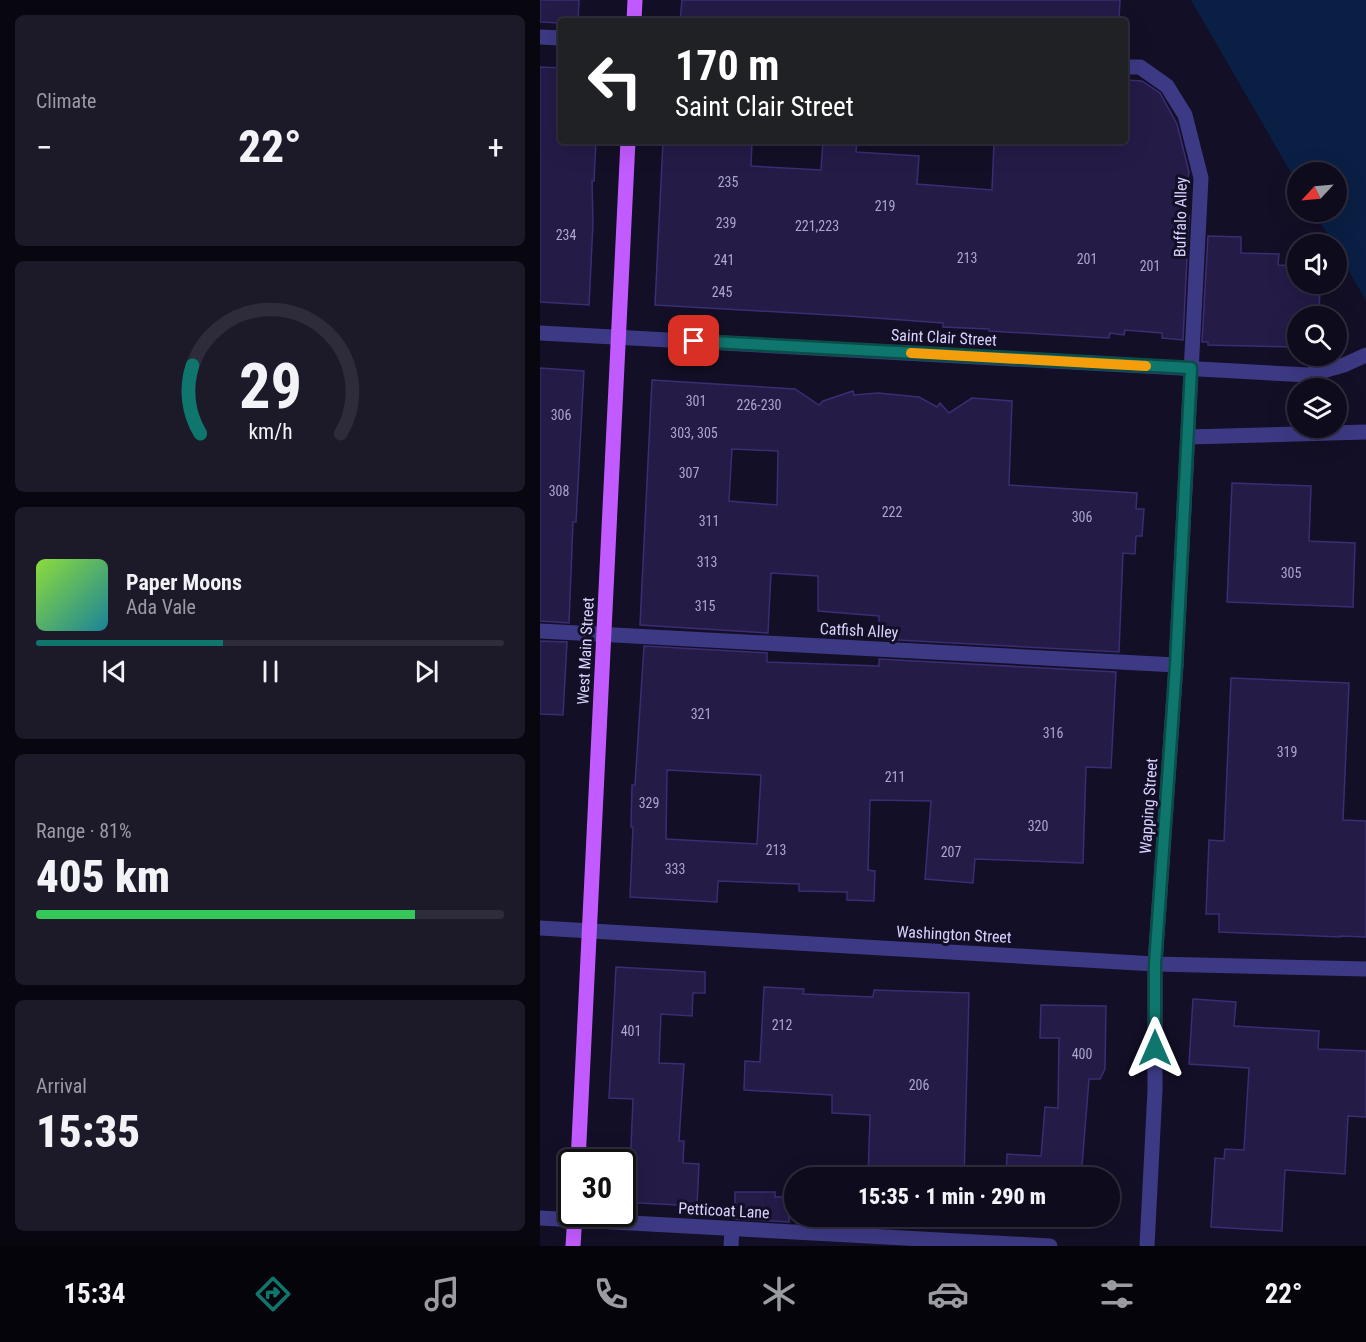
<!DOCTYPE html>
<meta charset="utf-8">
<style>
:root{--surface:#0e0b1c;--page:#1c1929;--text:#f1f3f6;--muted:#9b9ba3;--line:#2e2b3b;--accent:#0f766e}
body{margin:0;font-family:"Roboto Condensed",sans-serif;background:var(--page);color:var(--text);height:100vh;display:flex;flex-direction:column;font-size:22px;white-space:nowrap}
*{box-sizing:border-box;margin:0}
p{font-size:20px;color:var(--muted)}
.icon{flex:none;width:33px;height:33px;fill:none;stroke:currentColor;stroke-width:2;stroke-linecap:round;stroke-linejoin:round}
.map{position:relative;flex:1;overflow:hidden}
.panel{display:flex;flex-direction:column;gap:15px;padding:15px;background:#08060f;width:540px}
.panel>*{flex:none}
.hud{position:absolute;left:18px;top:18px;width:570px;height:126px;border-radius:6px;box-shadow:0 6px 24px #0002,0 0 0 2px var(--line);background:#202124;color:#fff;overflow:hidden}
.needle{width:39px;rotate:244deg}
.tools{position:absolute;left:747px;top:162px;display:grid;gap:12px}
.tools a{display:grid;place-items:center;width:60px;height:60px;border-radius:50%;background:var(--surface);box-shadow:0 6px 24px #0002,0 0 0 2px var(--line);font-size:30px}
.speed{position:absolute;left:18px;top:1149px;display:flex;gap:12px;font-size:30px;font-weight:700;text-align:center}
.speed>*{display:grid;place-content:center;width:78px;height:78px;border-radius:50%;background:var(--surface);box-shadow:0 6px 24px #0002,0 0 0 2px var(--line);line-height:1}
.speed .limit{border:3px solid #111;border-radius:9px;background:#fff;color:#111}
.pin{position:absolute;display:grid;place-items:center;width:51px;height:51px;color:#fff;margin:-26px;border-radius:12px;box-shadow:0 3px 9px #0006}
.me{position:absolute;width:66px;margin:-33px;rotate:0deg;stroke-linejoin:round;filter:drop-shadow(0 0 4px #0008)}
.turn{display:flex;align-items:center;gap:21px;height:126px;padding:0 18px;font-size:27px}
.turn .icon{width:78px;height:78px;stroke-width:2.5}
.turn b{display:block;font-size:42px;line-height:51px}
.big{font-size:45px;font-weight:800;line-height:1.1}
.panel .card{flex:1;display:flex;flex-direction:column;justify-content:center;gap:9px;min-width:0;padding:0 21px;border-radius:9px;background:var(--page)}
.panel .dial{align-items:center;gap:0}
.dial svg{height:156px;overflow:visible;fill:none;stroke:var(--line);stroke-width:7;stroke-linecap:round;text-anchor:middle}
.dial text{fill:var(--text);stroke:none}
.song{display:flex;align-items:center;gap:18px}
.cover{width:72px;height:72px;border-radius:9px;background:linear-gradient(135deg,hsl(90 70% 55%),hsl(190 70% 35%))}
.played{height:6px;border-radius:3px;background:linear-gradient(90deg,var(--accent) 40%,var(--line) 40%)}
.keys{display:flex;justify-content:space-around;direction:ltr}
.heat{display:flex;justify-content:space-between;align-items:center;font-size:33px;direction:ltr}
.charge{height:9px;border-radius:4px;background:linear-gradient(90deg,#34c759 81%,var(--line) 0)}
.trip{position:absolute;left:244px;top:1167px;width:336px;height:60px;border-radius:30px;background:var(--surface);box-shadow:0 6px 24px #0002,0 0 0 2px var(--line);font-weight:800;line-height:60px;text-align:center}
.dock{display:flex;height:96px;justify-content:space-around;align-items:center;background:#06040b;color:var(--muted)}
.dock .icon{width:42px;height:42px}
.dock .selected{color:var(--accent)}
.dock b{font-size:27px;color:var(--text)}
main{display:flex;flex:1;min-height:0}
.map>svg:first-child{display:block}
.water{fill:#0a1f44}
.building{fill:#241b47;stroke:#3b2d73;stroke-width:1.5;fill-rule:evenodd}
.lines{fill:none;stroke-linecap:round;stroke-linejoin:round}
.minor{stroke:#3d3a85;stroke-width:15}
.major{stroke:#c25bff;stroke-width:15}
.route-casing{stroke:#0a4d48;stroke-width:15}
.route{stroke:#0f766e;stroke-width:10}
.slow{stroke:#f59e0b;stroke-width:10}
.labels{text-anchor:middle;stroke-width:6;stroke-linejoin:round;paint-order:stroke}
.number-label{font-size:14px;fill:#aca6d1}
.street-label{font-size:16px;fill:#d9d4ff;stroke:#130f26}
</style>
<main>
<section class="panel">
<div class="card"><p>Climate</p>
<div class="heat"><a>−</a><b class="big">22°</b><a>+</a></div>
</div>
<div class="card dial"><svg viewBox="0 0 100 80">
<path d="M14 69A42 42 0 1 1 86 69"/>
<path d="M14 69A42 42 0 0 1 10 34" stroke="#0f766e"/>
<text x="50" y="56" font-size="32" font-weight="700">29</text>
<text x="50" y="72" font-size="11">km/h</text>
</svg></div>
<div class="card">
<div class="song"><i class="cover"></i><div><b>Paper Moons</b><p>Ada Vale</p></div></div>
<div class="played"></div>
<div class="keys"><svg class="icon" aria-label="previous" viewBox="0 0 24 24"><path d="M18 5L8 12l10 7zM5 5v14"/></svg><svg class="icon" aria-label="pause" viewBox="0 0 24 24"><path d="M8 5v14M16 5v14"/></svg><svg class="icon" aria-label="next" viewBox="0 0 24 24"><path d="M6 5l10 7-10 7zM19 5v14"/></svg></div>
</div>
<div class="card"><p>Range · 81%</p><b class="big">405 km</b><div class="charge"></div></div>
<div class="card"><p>Arrival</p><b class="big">15:35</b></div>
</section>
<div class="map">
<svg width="826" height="1246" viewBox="0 0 826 1246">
<rect width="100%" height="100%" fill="#130f26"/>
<polygon class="water" points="651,0 826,0 826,301 797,250 796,244 793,244 774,212 796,212 796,172 758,172 757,183"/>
<g class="building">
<polygon points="0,0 39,0 38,21 21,21 21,23 0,22"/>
<polygon points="142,0 580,0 579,21 140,21"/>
<polygon points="0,67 21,68 21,141 56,141 54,181 52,181 53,223 49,305 0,302"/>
<polygon points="585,80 602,81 620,93 637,124 649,172 643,216 649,216 643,340 622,338 622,333 585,330 584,335 570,333 569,338 449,331 449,329 403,327 403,323 308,316 115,305 123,141 212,141 211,166 281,170 283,141 317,141 316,152 379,156 377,184 452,190 454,142 499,144 499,141 585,141"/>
<polygon points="668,236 701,237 701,253 739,254 738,265 758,266 758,284 780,284 779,316 758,316 758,347 668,345 668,342 662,342"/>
<polygon points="0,368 44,371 36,522 33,522 29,623 0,621"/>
<path d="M112,380L255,389L279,405L283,401L313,391L314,395L338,393L379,397L397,407L400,403L409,413L432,398L472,401L469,485L597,493L596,509H604L602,536H596L595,554L583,553L579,652L339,639V616L278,611V576L231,573L228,633L100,625ZM192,449L238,451L237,505L189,501Z"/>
<polygon points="692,483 771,486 769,541 815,543 813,607 687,602"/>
<polygon points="0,641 27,642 23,715 0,714"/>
<path d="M104,646L227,653V662L339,666V659L576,672L571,768L546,767L543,863L435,859L433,883L385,879L391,801L330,800L328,870L335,871L334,901L307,900V892L259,891V884L178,881L177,902L90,897L93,827H91L92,785H95ZM127,770L221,775L217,844L126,839Z"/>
<polygon points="691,678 809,683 803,820 826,821 826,937 800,936 800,937 679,932 679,914 666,914 669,840 684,841"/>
<polygon points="76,967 165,972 165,993 153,993 152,1016 121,1014 119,1063 144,1064 139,1141 144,1141 143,1163 159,1164 157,1206 82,1202 84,1169 90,1170 93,1099 69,1098"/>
<polygon points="224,987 264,989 263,994 333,997 334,990 429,993 424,1178 328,1178 330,1115 292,1113 292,1095 204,1090 205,1061 220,1062"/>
<polygon points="653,999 696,1002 694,1026 779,1031 778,1049 826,1051 826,1117 808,1116 805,1174 745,1170 742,1231 671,1227 675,1158 684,1159 685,1149 704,1150 709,1068 649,1064"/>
<polygon points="501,1005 566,1006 565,1069 560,1079 549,1079 541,1178 498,1178 466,1175 467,1154 501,1156 505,1107 518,1108 519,1038 500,1038"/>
<polygon points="195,1192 235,1192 235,1197 249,1197 249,1222 195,1219"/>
<polygon points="340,1216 423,1216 423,1223 340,1220"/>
</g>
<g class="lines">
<g class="minor">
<polyline points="0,37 21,38"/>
<polyline points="585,67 600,67 627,86 645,115 661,178 636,665 615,964 615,1090 607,1246"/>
<polyline points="0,333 768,375 804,365 826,355"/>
<polyline points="648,437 826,432"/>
<polyline points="0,631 636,665"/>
<polyline points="0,928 615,964 826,969"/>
<polyline points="0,1218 510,1246"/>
<polyline points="191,1246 192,1229"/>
</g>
<g class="major">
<polyline points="94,21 95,0"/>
<polyline points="38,1162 88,141"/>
<polyline points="33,1246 35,1214"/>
</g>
</g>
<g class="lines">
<defs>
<polyline id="route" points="154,341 651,368 636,665 615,964 615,1048"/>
</defs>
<use href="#route" class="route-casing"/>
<use href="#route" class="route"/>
<polyline class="slow" points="371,353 606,366"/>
</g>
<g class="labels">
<g class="number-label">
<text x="188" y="187">235</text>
<text x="345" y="211">219</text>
<text x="186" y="228">239</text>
<text x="277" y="231">221,223</text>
<text x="26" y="240">234</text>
<text x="427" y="263">213</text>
<text x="547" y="264">201</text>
<text x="184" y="265">241</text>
<text x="610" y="271">201</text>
<text x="182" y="297">245</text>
<text x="156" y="406">301</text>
<text x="219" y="410">226-230</text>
<text x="21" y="420">306</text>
<text x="154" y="438">303, 305</text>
<text x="149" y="478">307</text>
<text x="19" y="496">308</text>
<text x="352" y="517">222</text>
<text x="542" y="522">306</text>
<text x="169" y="526">311</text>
<text x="167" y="567">313</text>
<text x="751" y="578">305</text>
<text x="165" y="611">315</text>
<text x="161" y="719">321</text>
<text x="513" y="738">316</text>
<text x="747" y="757">319</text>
<text x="355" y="782">211</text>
<text x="109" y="808">329</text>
<text x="498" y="831">320</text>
<text x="236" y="855">213</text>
<text x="411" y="857">207</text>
<text x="135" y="874">333</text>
<text x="242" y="1030">212</text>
<text x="91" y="1036">401</text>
<text x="542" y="1059">400</text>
<text x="379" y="1090">206</text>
</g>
<g class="street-label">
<text transform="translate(640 217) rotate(-89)" y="6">Buffalo Alley</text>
<text transform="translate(404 337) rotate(3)" y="6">Saint Clair Street</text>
<text transform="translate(319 630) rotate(3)" y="6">Catfish Alley</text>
<text transform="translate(45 651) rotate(-87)" y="6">West Main Street</text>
<text transform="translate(608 806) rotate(-86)" y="6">Wapping Street</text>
<text transform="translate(414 934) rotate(3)" y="6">Washington Street</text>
<text transform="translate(184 1210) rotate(3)" y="6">Petticoat Lane</text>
</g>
</g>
</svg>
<div class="tools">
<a><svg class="needle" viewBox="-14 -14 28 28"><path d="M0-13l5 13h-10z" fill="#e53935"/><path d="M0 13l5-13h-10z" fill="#9b9ba3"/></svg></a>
<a><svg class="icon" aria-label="sound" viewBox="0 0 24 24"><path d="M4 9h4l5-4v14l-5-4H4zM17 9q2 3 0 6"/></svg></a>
<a><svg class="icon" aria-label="search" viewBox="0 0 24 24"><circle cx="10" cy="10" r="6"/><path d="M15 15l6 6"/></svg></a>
<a><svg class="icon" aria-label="layers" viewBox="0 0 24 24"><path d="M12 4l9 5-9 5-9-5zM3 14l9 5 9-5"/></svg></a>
</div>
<div class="speed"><div class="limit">30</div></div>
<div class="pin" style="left:154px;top:341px;background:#d93025"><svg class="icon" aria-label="arrive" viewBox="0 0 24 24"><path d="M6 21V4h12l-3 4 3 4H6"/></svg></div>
<svg class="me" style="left:615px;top:1048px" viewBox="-20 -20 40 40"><path d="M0-17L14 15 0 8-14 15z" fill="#0f766e" stroke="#fff" stroke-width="4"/></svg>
<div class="trip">15:35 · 1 min · 290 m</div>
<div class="hud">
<div class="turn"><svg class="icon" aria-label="left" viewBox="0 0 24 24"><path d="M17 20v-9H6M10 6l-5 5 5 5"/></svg><div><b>170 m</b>Saint Clair Street</div></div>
</div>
</div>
</main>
<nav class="dock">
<b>15:34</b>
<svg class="icon selected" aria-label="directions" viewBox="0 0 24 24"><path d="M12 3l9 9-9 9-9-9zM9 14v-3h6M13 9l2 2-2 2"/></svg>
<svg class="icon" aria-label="music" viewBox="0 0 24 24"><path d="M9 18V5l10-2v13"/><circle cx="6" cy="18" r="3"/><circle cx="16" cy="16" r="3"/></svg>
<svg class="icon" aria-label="phone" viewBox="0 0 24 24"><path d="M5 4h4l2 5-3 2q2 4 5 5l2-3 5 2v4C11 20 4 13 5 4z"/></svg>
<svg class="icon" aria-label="climate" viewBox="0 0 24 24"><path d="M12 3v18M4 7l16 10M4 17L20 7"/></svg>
<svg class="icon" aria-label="car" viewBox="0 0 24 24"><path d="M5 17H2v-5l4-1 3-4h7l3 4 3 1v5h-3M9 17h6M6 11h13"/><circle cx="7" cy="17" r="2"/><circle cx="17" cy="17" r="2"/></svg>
<svg class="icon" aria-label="filters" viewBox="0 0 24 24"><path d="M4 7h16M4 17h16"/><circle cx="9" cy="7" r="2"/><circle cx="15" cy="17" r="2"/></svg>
<b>22°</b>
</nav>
